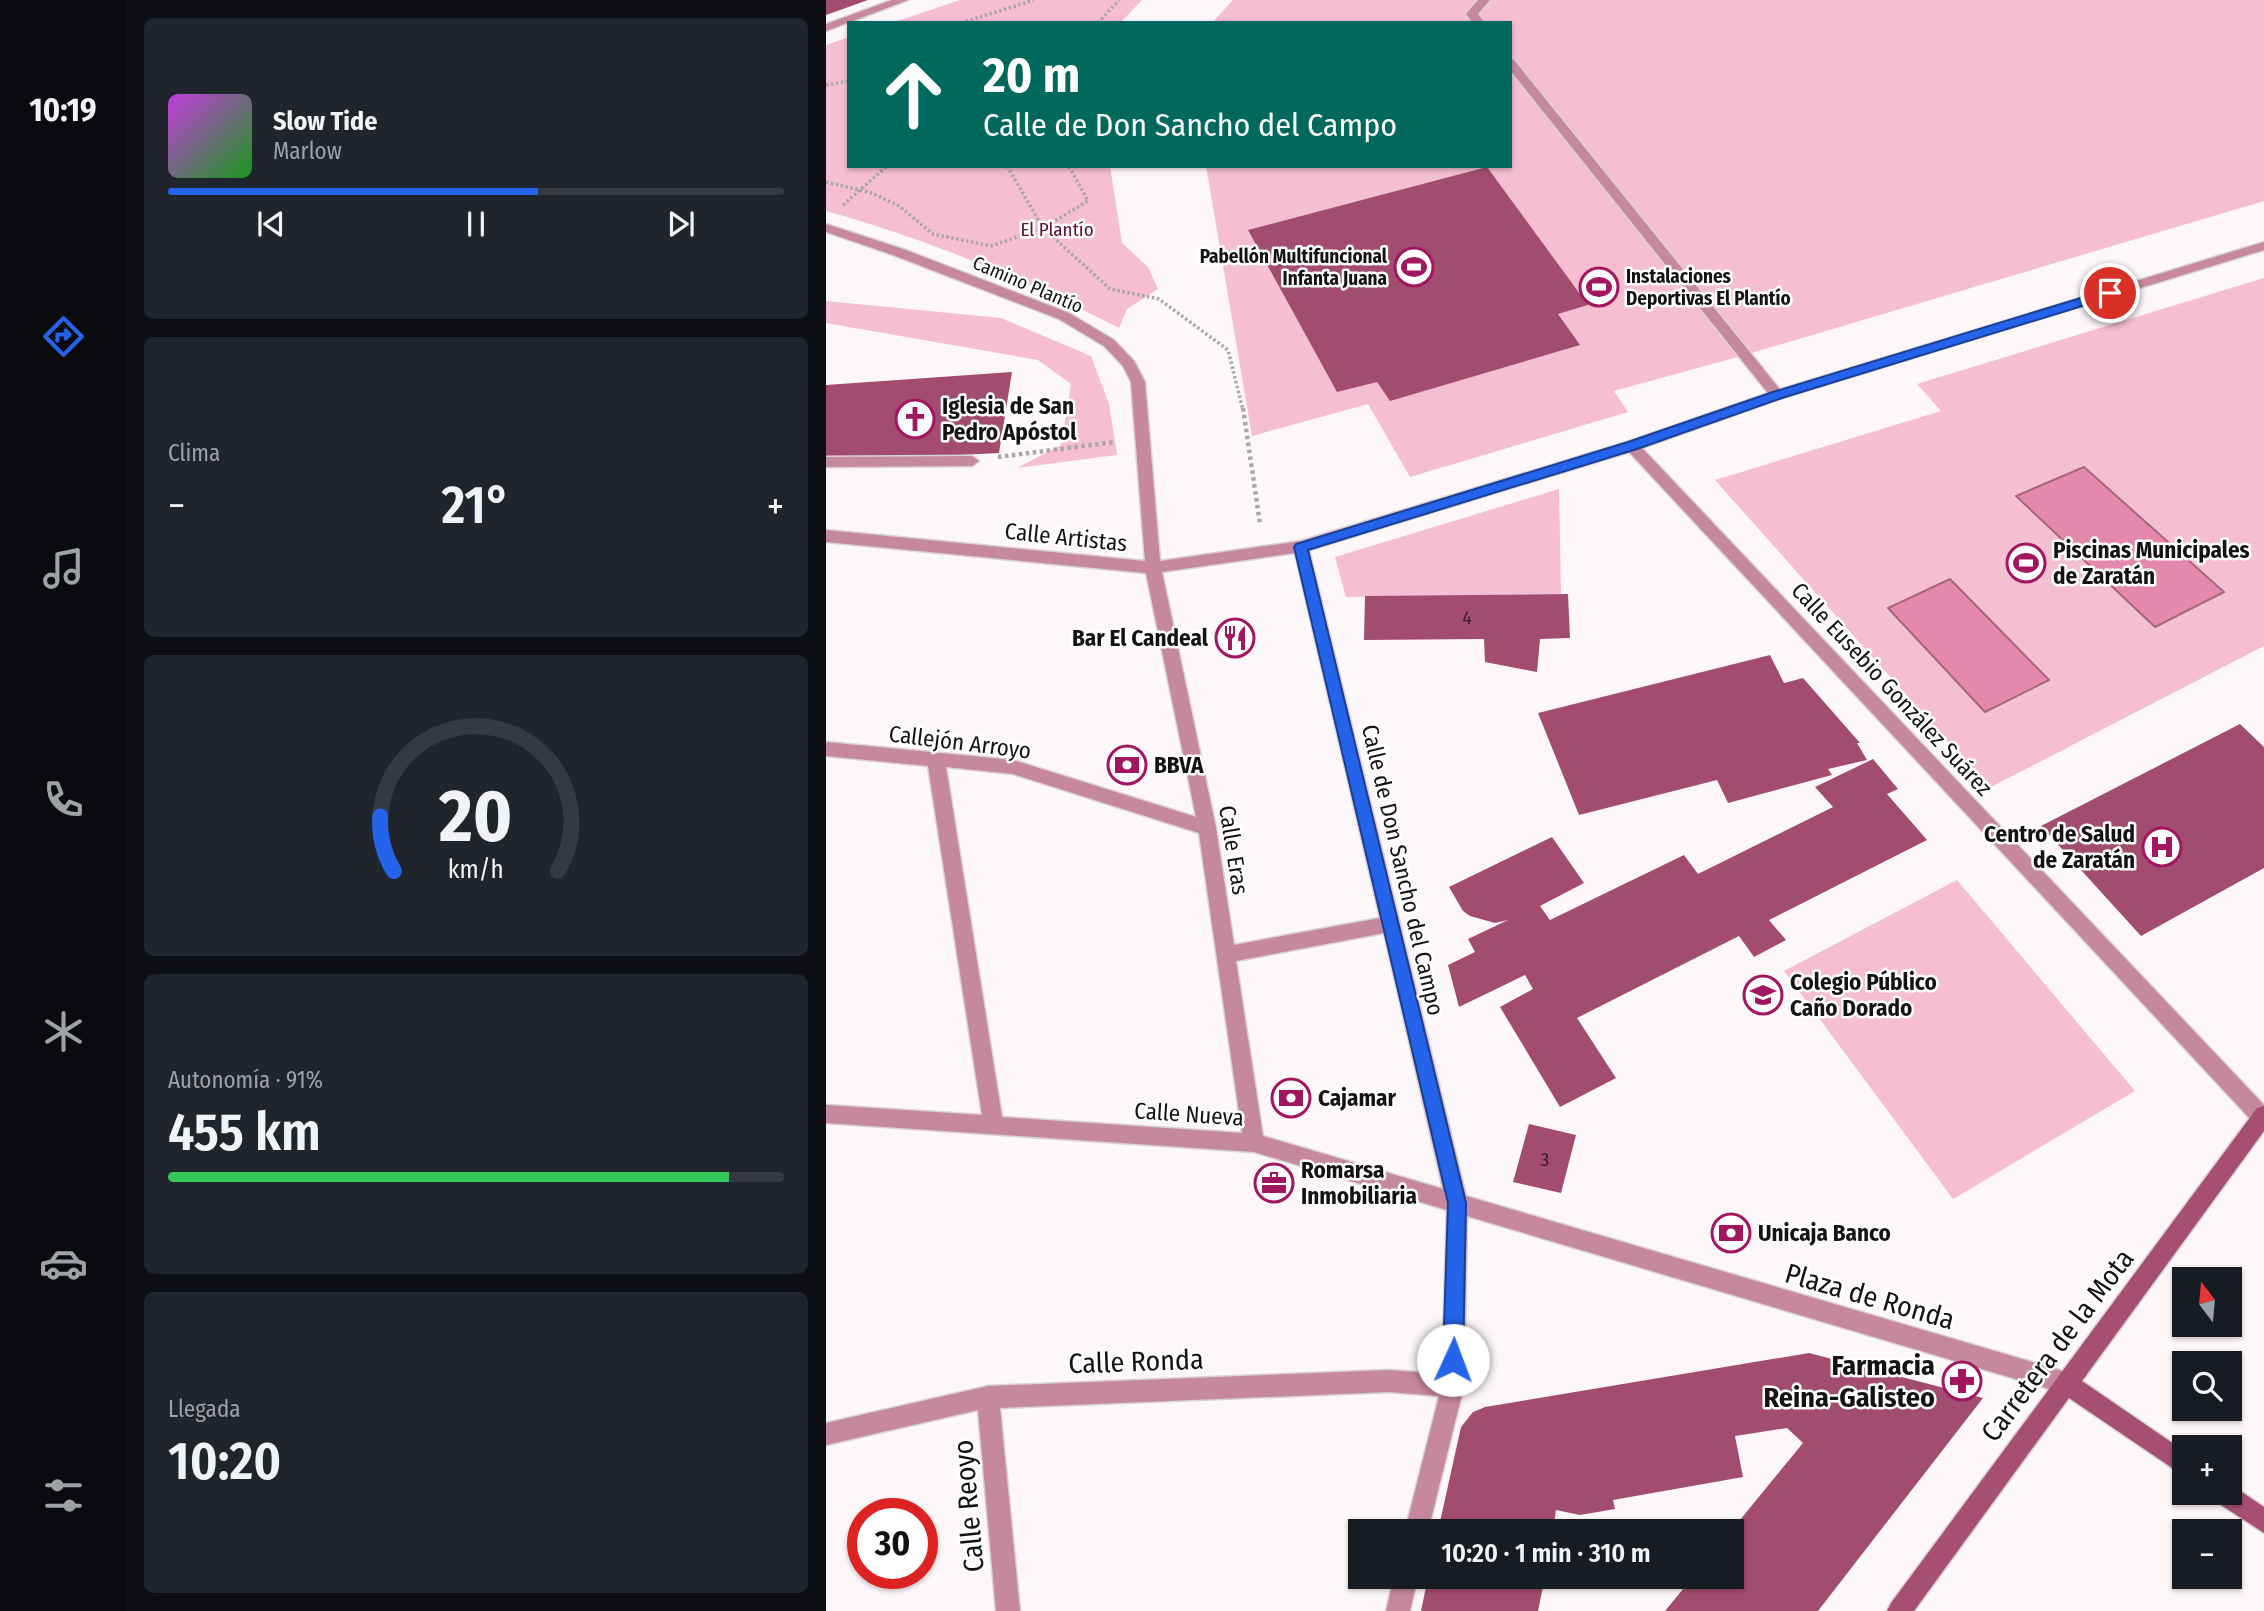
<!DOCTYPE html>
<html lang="es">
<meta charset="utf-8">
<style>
:root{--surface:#171b24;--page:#20242c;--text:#f1f3f6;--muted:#9ea1a6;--line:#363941;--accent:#2563eb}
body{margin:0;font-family:"Fira Sans Condensed",sans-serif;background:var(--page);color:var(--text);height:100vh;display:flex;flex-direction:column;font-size:26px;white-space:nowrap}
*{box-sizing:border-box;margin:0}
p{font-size:23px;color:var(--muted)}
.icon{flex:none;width:38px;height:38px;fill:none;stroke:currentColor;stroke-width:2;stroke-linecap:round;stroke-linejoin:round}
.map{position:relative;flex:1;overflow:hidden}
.drawer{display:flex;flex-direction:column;gap:18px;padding:18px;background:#0d0f14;width:700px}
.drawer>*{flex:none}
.hud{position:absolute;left:21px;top:21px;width:665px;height:147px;border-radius:0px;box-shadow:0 2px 5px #0004;background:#00695c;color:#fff;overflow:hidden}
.needle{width:46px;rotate:344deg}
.controls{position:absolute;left:1346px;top:1267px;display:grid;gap:14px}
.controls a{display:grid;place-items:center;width:70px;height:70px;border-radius:0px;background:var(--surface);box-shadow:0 2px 5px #0004;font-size:35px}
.speed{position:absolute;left:21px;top:1498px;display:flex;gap:14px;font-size:35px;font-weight:700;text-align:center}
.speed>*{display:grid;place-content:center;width:91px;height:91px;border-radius:50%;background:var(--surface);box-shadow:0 2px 5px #0004;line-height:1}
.speed .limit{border:10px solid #d22;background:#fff;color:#111}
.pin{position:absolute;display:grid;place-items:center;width:60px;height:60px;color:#fff;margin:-30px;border:4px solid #fff;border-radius:50%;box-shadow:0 2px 7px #0007}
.me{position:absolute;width:77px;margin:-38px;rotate:2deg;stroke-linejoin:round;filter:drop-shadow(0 0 5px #0008)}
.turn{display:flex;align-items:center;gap:24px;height:147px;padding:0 21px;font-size:32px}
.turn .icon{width:91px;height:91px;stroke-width:2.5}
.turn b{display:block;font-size:49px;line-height:60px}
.big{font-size:52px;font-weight:600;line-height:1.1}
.drawer .card{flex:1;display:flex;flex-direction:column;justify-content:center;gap:10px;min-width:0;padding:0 24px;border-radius:10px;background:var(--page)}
.drawer .dial{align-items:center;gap:0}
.dial svg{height:182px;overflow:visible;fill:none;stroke:var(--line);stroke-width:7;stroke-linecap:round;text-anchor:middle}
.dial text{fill:var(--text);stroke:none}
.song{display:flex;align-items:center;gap:21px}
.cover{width:84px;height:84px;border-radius:10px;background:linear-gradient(135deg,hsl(290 70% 55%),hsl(120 70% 35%))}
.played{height:7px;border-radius:4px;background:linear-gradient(90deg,var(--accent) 60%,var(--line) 60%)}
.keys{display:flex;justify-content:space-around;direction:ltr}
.heat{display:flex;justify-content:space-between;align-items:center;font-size:38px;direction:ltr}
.charge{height:10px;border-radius:5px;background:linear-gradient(90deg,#34c759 91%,var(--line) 0)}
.trip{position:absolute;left:522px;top:1519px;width:396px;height:70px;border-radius:0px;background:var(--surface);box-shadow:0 2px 5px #0004;font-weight:600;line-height:70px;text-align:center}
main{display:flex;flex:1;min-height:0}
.dock{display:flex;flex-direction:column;width:126px;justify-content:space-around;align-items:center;background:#090b0e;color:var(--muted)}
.dock .icon{width:49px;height:49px}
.dock .on{color:var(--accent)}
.dock b{font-size:32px;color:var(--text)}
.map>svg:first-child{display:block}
.green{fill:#f5bfd1}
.water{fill:#e589ac;stroke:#a7657e;stroke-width:2}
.building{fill:#a24d6f}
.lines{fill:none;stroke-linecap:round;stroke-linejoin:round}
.lane-casing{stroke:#d9d2d4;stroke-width:3}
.street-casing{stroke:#d9d2d4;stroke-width:3}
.secondary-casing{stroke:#d9d2d4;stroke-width:3}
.path-far1{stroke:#aba6a8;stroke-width:3.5;stroke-dasharray:2.5 2.5;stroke-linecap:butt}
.path{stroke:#aba6a8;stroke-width:4.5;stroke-dasharray:3.5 3.5;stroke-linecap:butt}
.lane{fill:#c6889e;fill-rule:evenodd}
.street{fill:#c6889e;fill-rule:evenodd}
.secondary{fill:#a74f73;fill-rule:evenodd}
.route{fill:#2563eb;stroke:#184099;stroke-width:2}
.labels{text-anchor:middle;stroke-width:5;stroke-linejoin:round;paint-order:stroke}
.far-park-label{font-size:19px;fill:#5f0c36;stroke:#fff}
.far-poi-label{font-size:19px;font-weight:bold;fill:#151213;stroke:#fff;text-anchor:end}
.far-street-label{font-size:19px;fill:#151213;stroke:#fff}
.number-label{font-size:19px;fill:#38212a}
.poi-label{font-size:23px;font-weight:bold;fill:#151213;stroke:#fff;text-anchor:start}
.street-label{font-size:23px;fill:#151213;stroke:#fff}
.near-street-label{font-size:28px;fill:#151213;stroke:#fff}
.near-poi-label{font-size:28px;font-weight:bold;fill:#151213;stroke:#fff;text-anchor:end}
</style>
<main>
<nav class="dock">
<b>10:19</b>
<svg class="icon on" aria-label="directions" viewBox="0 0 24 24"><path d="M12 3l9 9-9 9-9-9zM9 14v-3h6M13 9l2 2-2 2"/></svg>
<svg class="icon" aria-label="music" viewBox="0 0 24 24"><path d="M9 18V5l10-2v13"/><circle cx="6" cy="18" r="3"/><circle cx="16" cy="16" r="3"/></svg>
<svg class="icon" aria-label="phone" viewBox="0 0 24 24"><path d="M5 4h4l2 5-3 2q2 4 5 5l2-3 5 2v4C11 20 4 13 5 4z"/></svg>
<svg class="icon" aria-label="climate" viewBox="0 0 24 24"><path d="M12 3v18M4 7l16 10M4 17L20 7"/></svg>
<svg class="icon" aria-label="car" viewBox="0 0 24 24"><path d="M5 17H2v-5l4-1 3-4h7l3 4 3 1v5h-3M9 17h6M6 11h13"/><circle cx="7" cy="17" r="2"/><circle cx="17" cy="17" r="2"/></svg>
<svg class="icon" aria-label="filters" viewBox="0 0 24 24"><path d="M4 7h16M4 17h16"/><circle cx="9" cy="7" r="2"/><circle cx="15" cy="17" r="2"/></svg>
</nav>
<section class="drawer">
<div class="card">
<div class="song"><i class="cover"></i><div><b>Slow Tide</b><p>Marlow</p></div></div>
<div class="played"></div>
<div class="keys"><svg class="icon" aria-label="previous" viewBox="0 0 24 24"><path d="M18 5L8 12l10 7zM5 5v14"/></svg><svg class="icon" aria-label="pause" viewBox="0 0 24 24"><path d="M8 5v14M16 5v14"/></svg><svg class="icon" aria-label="next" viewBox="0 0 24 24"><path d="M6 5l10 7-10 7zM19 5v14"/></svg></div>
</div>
<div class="card"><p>Clima</p>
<div class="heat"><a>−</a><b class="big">21°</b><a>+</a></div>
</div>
<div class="card dial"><svg viewBox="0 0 100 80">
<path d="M14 69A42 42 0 1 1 86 69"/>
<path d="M14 69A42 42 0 0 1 8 45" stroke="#2563eb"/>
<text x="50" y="56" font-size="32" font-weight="700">20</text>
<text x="50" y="72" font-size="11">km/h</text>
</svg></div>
<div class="card"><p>Autonomía · 91%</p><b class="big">455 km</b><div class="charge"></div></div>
<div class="card"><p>Llegada</p><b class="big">10:20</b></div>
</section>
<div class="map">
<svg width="1438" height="1611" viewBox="0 0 1438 1611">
<rect width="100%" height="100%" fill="#fef7f9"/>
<g class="green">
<polygon points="134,0 316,0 294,23 66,23"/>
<polygon points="407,0 1438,0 1438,201 919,355 788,391 802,412 584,477 542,404 426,436 380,166 684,166 684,23 386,23"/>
<path d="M23,37V166H284L296,243L322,267L332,289L301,309L293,328C200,280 101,239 0,211V45Z"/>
<polygon points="1438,278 1438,646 1163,788 889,480 1115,411 1091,384"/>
<polygon points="0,301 175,318 265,356 283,404 291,455 191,468 235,445 245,384 212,360 0,323"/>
<polygon points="733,489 735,594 520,597 509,557"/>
<polygon points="1131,880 1309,1091 1127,1199 958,971"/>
</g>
<g class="water">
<polygon points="1258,467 1398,592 1329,627 1190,496"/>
<polygon points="1124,579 1223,680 1159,712 1062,608"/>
</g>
<g class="building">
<polygon points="0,0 42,0 0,15"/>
<polygon points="661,167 762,305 732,314 754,345 564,401 551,382 511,392 422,230"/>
<polygon points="186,372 173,453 0,462 0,385"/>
<polygon points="742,594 744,638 714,639 711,672 659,662 658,639 538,640 539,596"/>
<polygon points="944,655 958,683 977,678 1034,743 1031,743 1041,760 1002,769 1006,775 902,803 891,780 753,815 712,713"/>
<polygon points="1414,724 1438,747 1438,868 1315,936 1215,826"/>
<polygon points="1047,759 1072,789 1061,794 1101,840 943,920 960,940 928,957 913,936 751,1018 790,1078 734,1107 674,1007 707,989 699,975 633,1007 622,965 649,952 642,939 682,920 669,923 644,916 637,911 623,887 726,837 758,883 714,906 724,920 858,855 872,874 1007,807 989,787"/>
<polygon points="703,1124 750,1135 735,1193 687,1182"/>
<polygon points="983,1353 1157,1398 992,1611 839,1611 867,1577 905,1577 905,1531 977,1443 961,1428 909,1436 917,1477 787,1500 789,1509 754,1515 730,1510 727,1531 612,1531 635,1427 647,1412 659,1407"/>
<polygon points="602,1577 719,1577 712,1611 595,1611"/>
</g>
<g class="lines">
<defs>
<g id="lane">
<polygon points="652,0 664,0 652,14 659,23 647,23 640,14"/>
<polygon points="684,59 688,60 956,392 956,398 946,398 684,70"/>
</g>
<g id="street">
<polygon points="66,0 82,0 0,31 0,24"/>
<path d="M0,224L77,249L243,313L288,340L308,361L319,382L334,561L475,541L801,442L946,392L1438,242V250L956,398L816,448L1438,1105L1436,1126L1429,1124L803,452L483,550L640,1196L1240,1372L1248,1375L1251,1383L1248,1391L1240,1394L641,1216L638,1386L602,1531H579L613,1396L563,1392L174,1408L194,1611H170L152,1410L0,1445V1423L162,1386L563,1370L616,1374L621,1210L428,1152L0,1123V1105L156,1115L102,766L0,756V742L187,760L370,817L320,573L0,542V530L319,561L305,382L297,366L278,346L233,319L67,255L0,232ZM469,553L554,918L408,945L390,828L336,572ZM120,767L187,774L373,833L416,1133L176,1117ZM558,933L617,1189L437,1136L410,961Z"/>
<polygon points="146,456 153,461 146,466 0,467 0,457"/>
<polygon points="568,1577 592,1577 584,1611 560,1611"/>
</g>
<g id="secondary">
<polygon points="1438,1106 1438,1131 1256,1381 1358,1451 1358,1476 1243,1398 1088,1611 1061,1611 1065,1603 1431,1108"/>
<polygon points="1404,1484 1438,1507 1438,1533 1389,1501 1386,1493 1404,1493"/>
</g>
</defs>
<use href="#lane" class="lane-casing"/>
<use href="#street" class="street-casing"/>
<use href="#secondary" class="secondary-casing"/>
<g class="path-far1">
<polyline points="135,23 208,0"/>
<polyline points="272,23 293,0"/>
<polyline points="0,85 23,81"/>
<polyline points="181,166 217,228 284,289 333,299 402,350 417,410"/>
<polyline points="0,182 46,193 73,206 107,234 165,246 217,228 262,201 243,166"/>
<polyline points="17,205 61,166"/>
</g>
<g class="path">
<polyline points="417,408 434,524"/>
<polyline points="172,457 288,442"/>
</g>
<use href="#lane" class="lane"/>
<use href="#street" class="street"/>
<use href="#secondary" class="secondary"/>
</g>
<polygon class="route" points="1284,289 1289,290 1289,296 956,398 811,449 482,550 640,1203 637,1360 634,1367 627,1370 620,1367 617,1360 622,1203 468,547 470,544 802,442 947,392"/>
<defs>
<symbol id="stadium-ring" viewBox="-11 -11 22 22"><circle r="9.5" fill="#fff" stroke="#a2165f" stroke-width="1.5"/><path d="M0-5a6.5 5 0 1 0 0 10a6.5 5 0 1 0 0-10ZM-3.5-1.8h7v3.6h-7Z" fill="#a2165f"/></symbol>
<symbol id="church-ring" viewBox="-11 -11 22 22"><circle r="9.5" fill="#fff" stroke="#a2165f" stroke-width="1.5"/><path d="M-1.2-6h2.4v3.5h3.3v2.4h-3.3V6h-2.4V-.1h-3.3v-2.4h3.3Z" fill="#a2165f"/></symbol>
<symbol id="restaurant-ring" viewBox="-11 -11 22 22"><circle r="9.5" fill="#fff" stroke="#a2165f" stroke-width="1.5"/><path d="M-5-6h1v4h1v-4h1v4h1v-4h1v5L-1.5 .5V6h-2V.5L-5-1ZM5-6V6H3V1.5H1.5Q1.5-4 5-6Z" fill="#a2165f"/></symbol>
<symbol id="bank-ring" viewBox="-11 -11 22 22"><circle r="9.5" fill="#fff" stroke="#a2165f" stroke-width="1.5"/><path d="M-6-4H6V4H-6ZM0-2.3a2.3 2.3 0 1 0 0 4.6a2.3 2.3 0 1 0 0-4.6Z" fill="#a2165f"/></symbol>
<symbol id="hospital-ring" viewBox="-11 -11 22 22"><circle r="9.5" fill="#fff" stroke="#a2165f" stroke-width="1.5"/><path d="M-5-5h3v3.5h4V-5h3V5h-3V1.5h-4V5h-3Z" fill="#a2165f"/></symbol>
<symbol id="school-ring" viewBox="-11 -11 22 22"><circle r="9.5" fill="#fff" stroke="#a2165f" stroke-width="1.5"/><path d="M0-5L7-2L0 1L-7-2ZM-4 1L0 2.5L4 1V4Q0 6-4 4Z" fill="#a2165f"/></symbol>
<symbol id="office-ring" viewBox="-11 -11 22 22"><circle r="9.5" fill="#fff" stroke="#a2165f" stroke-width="1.5"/><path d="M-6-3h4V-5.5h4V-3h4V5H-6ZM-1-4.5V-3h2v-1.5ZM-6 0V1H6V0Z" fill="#a2165f"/></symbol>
<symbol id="pharmacy-ring" viewBox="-11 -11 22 22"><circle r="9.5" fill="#fff" stroke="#a2165f" stroke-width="1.5"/><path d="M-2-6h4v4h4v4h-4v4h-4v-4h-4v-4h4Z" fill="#a2165f"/></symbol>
</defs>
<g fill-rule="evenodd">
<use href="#stadium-ring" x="566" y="245" width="44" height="44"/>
<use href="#stadium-ring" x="751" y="265" width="44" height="44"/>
<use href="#church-ring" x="67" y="397" width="44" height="44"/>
<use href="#stadium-ring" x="1178" y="541" width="44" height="44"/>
<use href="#restaurant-ring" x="387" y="616" width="44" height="44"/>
<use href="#bank-ring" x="279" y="743" width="44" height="44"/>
<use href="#hospital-ring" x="1314" y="825" width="44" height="44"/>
<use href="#school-ring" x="915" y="973" width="44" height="44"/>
<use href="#bank-ring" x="443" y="1076" width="44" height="44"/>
<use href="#office-ring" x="426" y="1161" width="44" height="44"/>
<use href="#bank-ring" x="883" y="1211" width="44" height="44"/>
<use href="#pharmacy-ring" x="1114" y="1359" width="44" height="44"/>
</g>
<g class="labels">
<g class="far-park-label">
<text x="231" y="236">El Plantío</text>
</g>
<g class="far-poi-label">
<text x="561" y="263">Pabellón Multifuncional<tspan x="561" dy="22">Infanta Juana</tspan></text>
<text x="800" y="283" text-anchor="start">Instalaciones<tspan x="800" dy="22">Deportivas El Plantío</tspan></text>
</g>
<g class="far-street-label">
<text transform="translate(202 284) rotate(23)" y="7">Camino Plantío</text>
</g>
<g class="number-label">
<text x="641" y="624">4</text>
<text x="719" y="1166">3</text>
</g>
<g class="poi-label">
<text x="116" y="414">Iglesia de San<tspan x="116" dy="26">Pedro Apóstol</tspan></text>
<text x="1227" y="558">Piscinas Municipales<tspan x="1227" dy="26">de Zaratán</tspan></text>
<text x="382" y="646" text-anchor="end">Bar El Candeal</text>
<text x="328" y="773">BBVA</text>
<text x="1309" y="842" text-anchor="end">Centro de Salud<tspan x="1309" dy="26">de Zaratán</tspan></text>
<text x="964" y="990">Colegio Público<tspan x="964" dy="26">Caño Dorado</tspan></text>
<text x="492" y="1106">Cajamar</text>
<text x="475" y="1178">Romarsa<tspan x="475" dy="26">Inmobiliaria</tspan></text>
<text x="932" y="1241">Unicaja Banco</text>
</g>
<g class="street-label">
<text transform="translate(240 537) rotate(6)" y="8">Calle Artistas</text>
<text transform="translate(1066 689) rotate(47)" y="8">Calle Eusebio González Suárez</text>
<text transform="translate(134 742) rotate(7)" y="8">Callejón Arroyo</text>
<text transform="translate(408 850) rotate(81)" y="8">Calle Eras</text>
<text transform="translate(577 870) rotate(77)" y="8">Calle de Don Sancho del Campo</text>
<text transform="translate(363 1114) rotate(4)" y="8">Calle Nueva</text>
</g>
<g class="near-street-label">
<text transform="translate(1044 1296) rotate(16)" y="10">Plaza de Ronda</text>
<text transform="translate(1231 1345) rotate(-53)" y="10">Carretera de la Mota</text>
<text transform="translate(310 1361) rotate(-2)" y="10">Calle Ronda</text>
<text transform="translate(142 1506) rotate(-95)" y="10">Calle Reoyo</text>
</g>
<g class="near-poi-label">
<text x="1109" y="1375">Farmacia<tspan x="1109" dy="32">Reina-Galisteo</tspan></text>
</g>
</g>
</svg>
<div class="controls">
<a><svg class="needle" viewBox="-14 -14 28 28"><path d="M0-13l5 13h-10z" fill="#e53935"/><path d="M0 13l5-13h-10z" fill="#9ea1a6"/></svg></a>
<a><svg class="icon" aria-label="search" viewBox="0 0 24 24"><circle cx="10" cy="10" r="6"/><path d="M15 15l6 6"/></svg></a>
<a>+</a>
<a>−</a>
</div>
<div class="speed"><div class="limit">30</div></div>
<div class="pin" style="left:1284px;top:293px;background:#d93025"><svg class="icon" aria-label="arrive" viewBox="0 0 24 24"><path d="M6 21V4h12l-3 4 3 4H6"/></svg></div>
<svg class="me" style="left:627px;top:1360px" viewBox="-20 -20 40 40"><circle r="19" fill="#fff"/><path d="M0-13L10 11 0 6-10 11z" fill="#2563eb"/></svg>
<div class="trip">10:20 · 1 min · 310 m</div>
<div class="hud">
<div class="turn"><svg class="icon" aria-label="ahead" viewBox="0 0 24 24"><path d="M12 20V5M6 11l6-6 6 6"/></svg><div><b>20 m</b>Calle de Don Sancho del Campo</div></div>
</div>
</div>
</main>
